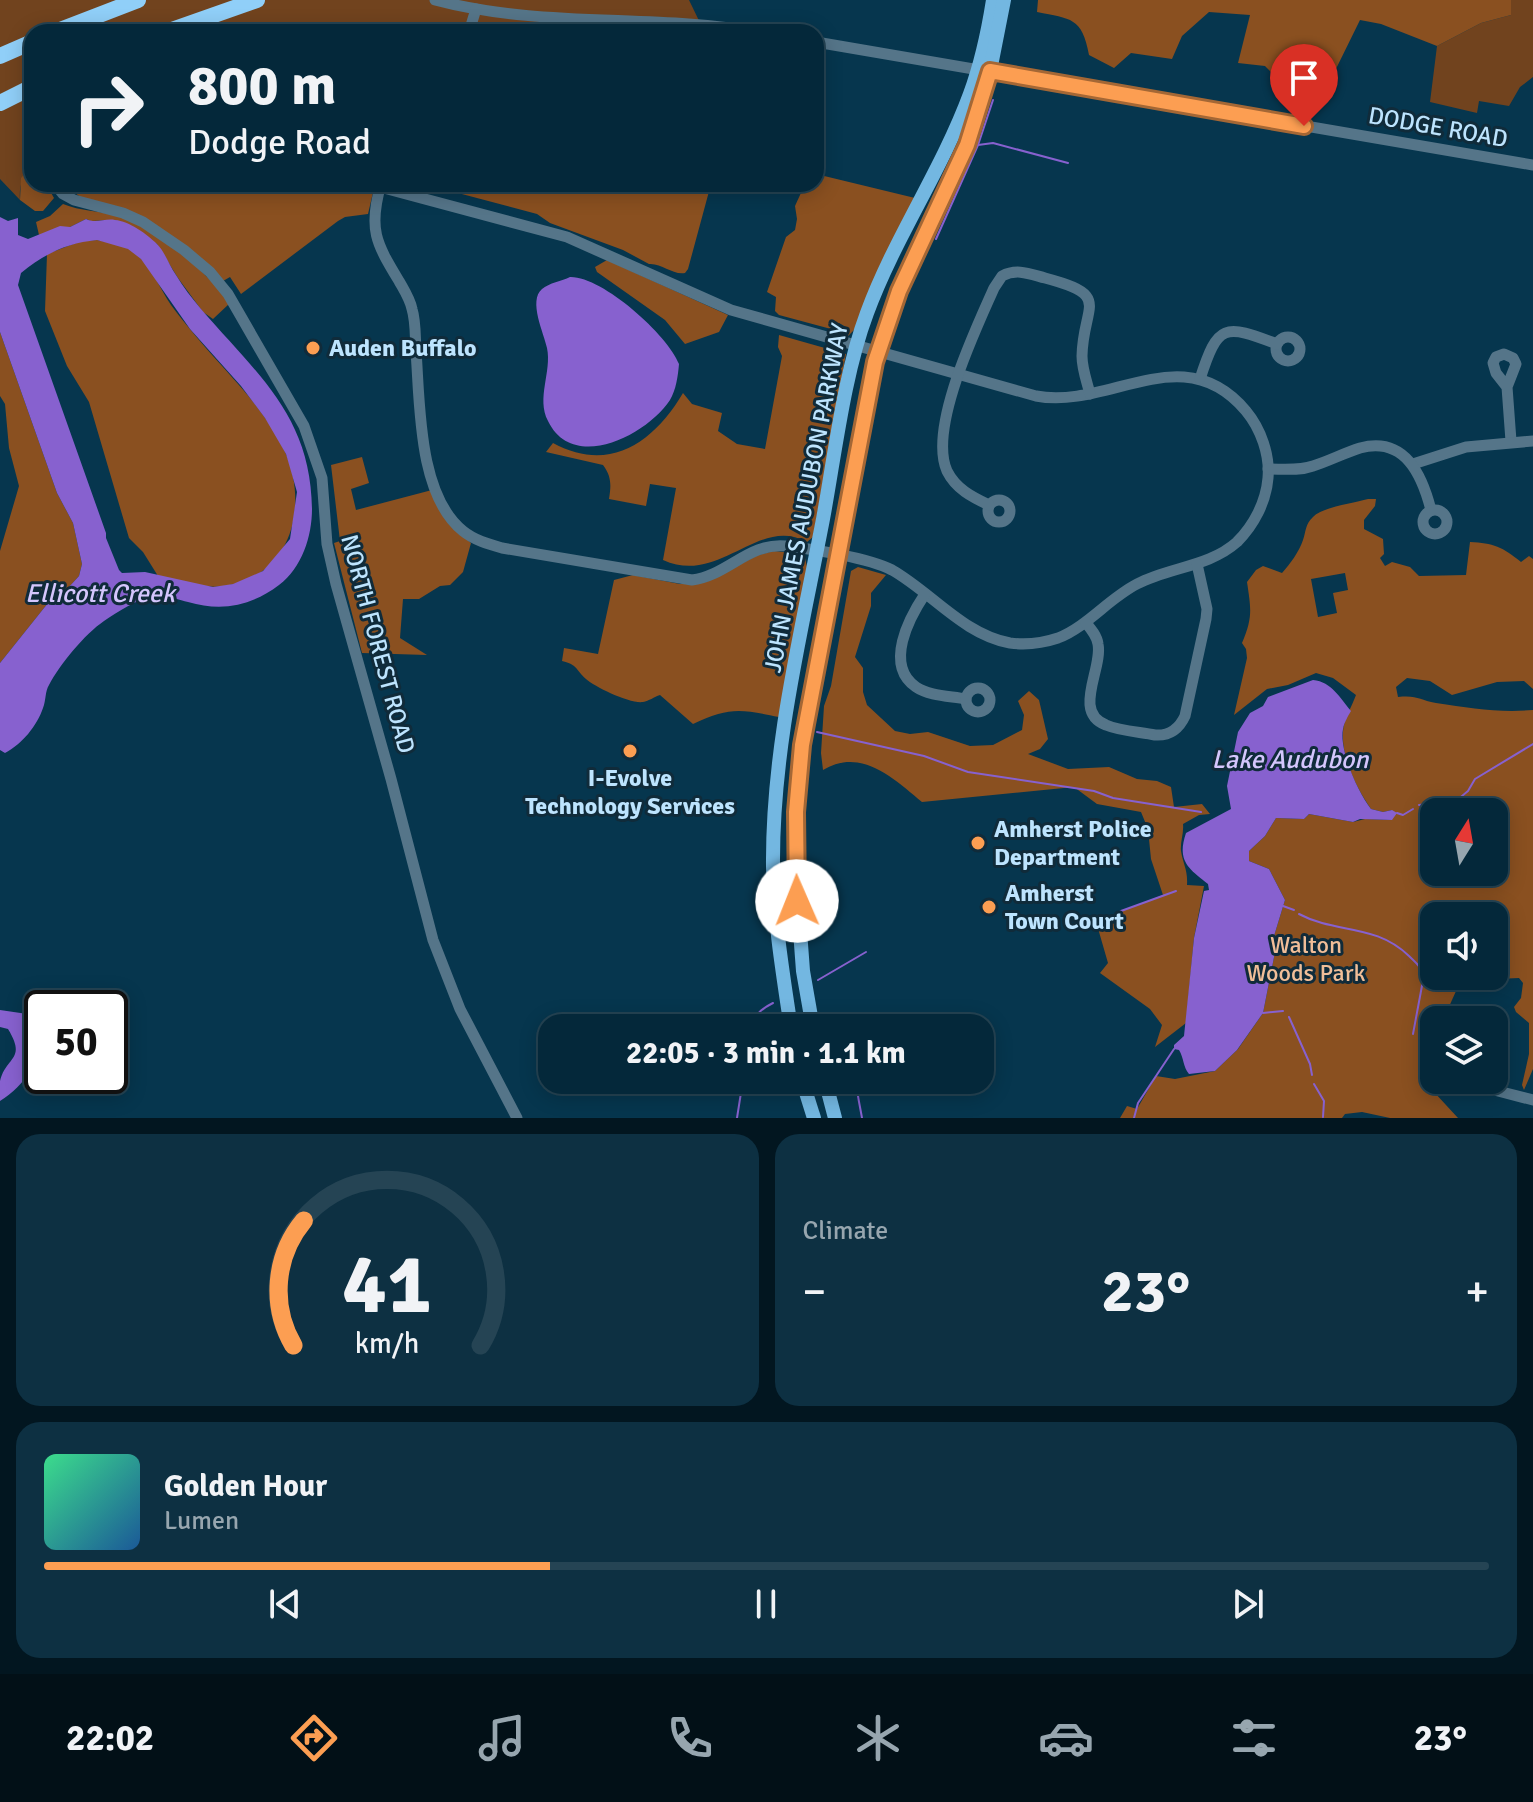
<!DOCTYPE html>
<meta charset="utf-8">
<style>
:root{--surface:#04283a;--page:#0d3042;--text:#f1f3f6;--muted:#97a6af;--line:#254454;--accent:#fc9e52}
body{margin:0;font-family:Signika,sans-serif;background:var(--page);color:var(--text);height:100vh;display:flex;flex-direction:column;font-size:30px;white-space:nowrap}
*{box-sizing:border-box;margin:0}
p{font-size:26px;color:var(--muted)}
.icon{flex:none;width:44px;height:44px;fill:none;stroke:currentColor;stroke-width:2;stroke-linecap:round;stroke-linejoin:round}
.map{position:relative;height:1118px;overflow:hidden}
.sheet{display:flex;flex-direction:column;gap:16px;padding:16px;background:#021620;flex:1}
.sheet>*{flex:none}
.guide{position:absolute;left:24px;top:24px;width:800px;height:168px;border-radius:24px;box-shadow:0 4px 20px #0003,0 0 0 2px var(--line);background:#04283a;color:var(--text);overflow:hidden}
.needle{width:52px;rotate:11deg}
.buttons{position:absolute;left:1420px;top:798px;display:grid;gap:16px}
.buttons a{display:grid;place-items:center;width:88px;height:88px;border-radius:16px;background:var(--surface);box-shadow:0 4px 20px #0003,0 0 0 2px var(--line);font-size:40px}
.speed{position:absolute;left:24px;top:990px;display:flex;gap:16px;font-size:40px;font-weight:700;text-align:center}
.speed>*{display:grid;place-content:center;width:104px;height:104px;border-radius:50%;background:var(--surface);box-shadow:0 4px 20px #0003,0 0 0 2px var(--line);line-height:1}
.speed .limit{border:4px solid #111;border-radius:12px;background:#fff;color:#111}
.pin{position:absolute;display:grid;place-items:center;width:68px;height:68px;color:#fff;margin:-82px -34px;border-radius:50% 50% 50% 0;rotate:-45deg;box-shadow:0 0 8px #0007}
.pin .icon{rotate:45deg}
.me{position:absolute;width:88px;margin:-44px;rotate:359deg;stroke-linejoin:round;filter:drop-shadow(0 0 6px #0008)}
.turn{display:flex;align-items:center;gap:28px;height:168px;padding:0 32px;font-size:36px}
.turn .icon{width:104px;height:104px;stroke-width:2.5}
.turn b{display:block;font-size:56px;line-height:68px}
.big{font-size:60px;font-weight:700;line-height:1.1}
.sheet .tile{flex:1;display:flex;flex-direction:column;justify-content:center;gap:12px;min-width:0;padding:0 28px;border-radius:24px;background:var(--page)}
.sheet .dial{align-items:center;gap:0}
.dial svg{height:208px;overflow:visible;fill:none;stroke:var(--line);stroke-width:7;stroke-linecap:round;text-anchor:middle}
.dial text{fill:var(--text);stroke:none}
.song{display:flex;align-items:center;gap:24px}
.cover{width:96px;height:96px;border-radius:12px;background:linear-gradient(135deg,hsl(150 70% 55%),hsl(210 70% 35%))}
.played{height:8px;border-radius:4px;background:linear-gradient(90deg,var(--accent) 35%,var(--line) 35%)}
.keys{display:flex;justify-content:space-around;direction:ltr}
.heat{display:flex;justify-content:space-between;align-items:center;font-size:44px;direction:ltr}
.sheet .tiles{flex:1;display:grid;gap:16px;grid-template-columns:1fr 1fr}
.tile:last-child{grid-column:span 2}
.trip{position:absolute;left:538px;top:1014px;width:456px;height:80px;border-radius:24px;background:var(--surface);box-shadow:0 4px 20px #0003,0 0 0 2px var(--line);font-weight:700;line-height:80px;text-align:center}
.menu{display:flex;height:128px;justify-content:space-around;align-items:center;background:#021017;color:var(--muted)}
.menu .icon{width:56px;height:56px}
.menu .selected{color:var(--accent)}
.menu b{font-size:36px;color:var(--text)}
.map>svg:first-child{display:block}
.green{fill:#71431e}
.forest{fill:#8a5020;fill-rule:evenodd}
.water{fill:#8761cf;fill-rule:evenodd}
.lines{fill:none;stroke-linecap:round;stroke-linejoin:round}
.stream{stroke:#8761cf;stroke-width:2}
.minor{stroke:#557589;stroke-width:11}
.major{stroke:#73b7e1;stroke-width:14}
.highway{stroke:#90cff8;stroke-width:16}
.route-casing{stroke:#a46735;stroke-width:20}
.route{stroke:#fc9e52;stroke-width:14}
.poi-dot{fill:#fc9e52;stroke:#102b3a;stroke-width:3}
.labels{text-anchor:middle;stroke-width:6;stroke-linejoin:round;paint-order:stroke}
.street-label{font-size:24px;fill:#bde4fe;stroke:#102b3a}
.poi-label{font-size:24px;font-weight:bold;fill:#bde4fe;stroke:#102b3a;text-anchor:start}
.park-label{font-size:24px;fill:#f1be98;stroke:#102b3a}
.water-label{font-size:26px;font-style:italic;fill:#d4c6fd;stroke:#102b3a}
</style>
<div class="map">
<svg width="1533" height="1118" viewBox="0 0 1533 1118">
<rect width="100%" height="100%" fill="#06364e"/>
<g class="green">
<path d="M0,0H689L704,31L32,32V166C22,174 19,187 20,200L0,179Z"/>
<polygon points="1511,0 1533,0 1533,77 1520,87 1509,106 1479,101 1477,113 1430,102 1437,46 1481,23 1511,15"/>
</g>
<g class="forest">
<path d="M1038,0H1511V15L1481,23L1437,46L1381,24L1360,20L1332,77L1311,85L1277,78L1265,66L1238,63L1250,15L1209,12L1182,36L1172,59L1131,53L1114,68L1089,55C1082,17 1071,19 1037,12Z"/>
<polygon points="32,166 32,184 46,184 54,198 43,211 35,211 20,200 21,178"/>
<polygon points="816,174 915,198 855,329 848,336 846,327 839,323 831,329 779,315 775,311 776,297 767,292 786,237 795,230 797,219 795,206 805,184 816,184"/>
<polygon points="63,184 375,184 368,214 345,217 338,221 241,294 230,277 223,281 169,234 83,199"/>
<path d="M424,184H711L688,269L685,273C672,275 662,263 649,264L623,250L550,223L537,214Z"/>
<path d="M63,204C80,211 100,211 118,216C161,230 203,269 230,303L213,319L203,312L178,278L157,244L115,220L91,221L86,219L70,227L39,235L36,222L50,216Z"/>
<path d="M97,240C107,242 117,244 127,248C149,259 158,286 171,305C178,315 186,324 194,334C226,373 265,407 286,454C309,509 290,577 224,586C203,589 179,581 158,576L143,552L129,538L89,402L67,366L45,311L47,254L81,241Z"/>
<polygon points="607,260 728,315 719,332 685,344 665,320 597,272 595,267"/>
<polygon points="0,332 57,493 73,523 82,564 79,576 68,588 52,598 0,663 0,551 19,486 9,448 5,404 0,396"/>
<path d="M779,335L846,354L813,537L807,542C758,515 720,586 663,560L676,488L650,484L646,506L609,499C611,486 612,477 603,465L546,452L553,443C610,474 654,442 683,393L692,404L722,413L718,431L737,444L765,449L782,356L778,347Z"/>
<polygon points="362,457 369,483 351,489 356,510 432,490 447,521 471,543 463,572 450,585 440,586 419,599 403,599 400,638 427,655 362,653 334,543 340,541 331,465"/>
<path d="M1368,499H1376L1375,506L1364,520V529L1383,539L1384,554L1380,558L1385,566L1392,562L1410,567L1419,576L1466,575L1470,542C1493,543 1503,547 1521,562L1529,556L1533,559V689L1524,681L1497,682L1452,695L1430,681L1407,678L1396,687L1398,697C1418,695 1419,700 1436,703C1471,708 1498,713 1533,710V1069L1524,1090L1522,1085L1529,1054V1023L1516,1012L1514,1007L1521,998L1523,983L1519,978L1496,979L1485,976H1494V916H1434V976H1465L1461,980L1443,1020H1434V1092L1458,1118H1390L1362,1112L1345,1114L1342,1118H1120L1127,1106L1137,1109L1156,1076L1175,1079L1215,1071L1238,1049L1263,1013L1276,947L1274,936L1285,900L1269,869L1249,861V851L1265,836L1276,818L1304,819L1309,814L1353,822L1365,819L1391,820L1392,810L1383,812L1371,809C1357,789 1341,757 1343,732C1343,721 1352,706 1356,695L1333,678L1316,673L1288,685L1267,689L1234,715L1247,658L1246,649L1242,643C1253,617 1251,609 1247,582L1256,570L1263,566L1282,573C1290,564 1299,552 1303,540C1306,532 1305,524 1313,517C1322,507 1354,503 1368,499ZM1345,573L1348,590L1333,593L1337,613L1318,617L1311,579ZM1434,812H1494V872H1434Z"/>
<path d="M774,551L793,553L805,558L807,567L779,717C740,709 729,707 693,724L660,695C654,697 649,701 643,702C630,704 595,687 586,679C575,669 578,665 562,661L564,648L598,654L614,580L633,575L680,584L706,582L758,555Z"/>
<path d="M858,567L886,575L871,593V606L855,657L863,668V692L867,705L895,731L910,734L928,732L970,746L993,745L1022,730L1024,715L1018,701L1029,691L1039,700L1048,739L1040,749L1028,754L1068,769L1109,767L1137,779L1157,781L1171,787L1174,807L1202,804L1210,814L1199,815L1183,824C1184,833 1180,843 1181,851C1183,864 1188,870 1187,885L1204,886L1194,938L1186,1023L1155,1047L1162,1025L1150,1009L1100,973L1108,963L1097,925L1121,911L1163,895L1151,859L1148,829L1141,812L1097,804L1074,787L922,802C893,778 861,747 823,770L821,753L824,706L831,686L851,571Z"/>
</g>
<g class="water">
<path d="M0,217L8,221L18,218V235L28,239L60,226L70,227L86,219C96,224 105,218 115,220C129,221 147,234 157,244C165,252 169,265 176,275C183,287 192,298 201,309C257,374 311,416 312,509C312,536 302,568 279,585C251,606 222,612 188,602C178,600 164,593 153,596C138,599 117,612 104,621C85,634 60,664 49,685C45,691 46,701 43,708C37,726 22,744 5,753L0,750V663L52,598L68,588L79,576L82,564L73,523L57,493L0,332ZM97,240L128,249L141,259L190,329L241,386L265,418L286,454L297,492L290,539L263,571L233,584L213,587L145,572L122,573L119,570L106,538V533L18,285L21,273C44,254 67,243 97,240Z"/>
<path d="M570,277C602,276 668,335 679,364C678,376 676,390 670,400C647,435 573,473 548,421C536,398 552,372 547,348C544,333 528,301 542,289C549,283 562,281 570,277Z"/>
<path d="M1313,680C1332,682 1340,698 1351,711C1348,716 1344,723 1343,729C1339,751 1358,792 1371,809L1383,812L1392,810L1397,813L1392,820L1360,819L1353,822L1309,814L1304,819L1276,818L1265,836L1249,851V861L1269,869L1285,900L1274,936L1276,947L1263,1013L1237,1050L1215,1071L1189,1074C1183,1067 1184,1058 1179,1050L1174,1049V1045L1184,1036L1194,938L1204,891L1209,890L1208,884C1187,868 1177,860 1186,833L1231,809L1227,786L1238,732L1250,713L1263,706L1268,697Z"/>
<path d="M0,1010L41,1016C48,1051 29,1083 0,1101C0,1095 0,1087 0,1081C6,1056 27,1060 8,1029L0,1027Z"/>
</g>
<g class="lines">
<g class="stream">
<polyline points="978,145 993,100"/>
<polyline points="936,239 978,145 993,143 1068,163"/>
<polyline points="817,732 924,756 968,772 1094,791 1113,798 1201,812"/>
<polyline points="1419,805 1456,801 1468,791 1475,779 1533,744"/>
<polyline points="1397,813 1403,815 1413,809"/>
<polyline points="1283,906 1294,910"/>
<path d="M1299,914C1336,934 1375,923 1409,956C1415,962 1421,966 1424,975L1413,1034"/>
<polyline points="1097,925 1121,911 1176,891"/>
<polyline points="818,980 866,952"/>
<polyline points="845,1013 847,1028"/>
<polyline points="1263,1013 1283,1011"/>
<polyline points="1289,1017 1310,1064 1312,1075"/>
<path d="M752,1028C754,1015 761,1009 773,1003"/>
<polyline points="855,1080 862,1118"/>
<polyline points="1314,1084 1324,1101 1323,1117"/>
<polyline points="737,1118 743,1080"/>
<polyline points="1134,1118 1138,1103 1174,1049"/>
</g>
<g class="minor">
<path d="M435,0C540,28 652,14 758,32"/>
<polyline points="469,32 476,9"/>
<polyline points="816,42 1533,165"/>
<polyline points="55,184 63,194 74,200 123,213 143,222 184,250 210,272 228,294 304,426 322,478 327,544 336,584 391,779 433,940 460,1009 517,1118"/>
<path d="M380,187L567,237L731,310L1036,396C1109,410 1183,336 1246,411C1261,429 1270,455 1268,478C1266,502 1254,525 1237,542C1209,567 1169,567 1137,584C1108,599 1088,626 1058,638C1043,643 1025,645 1010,643C964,635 931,592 892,570C869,558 813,549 786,546C749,542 727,576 692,580L502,548C488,544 474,540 463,531C418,495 420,404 416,351C415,337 416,322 412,309C410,299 404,290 399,281C376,243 368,229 381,184"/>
<circle cx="1288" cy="349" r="12"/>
<path d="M1200,379C1218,323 1224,324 1277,344"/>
<polyline points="1507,387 1496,373 1493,363 1496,357 1504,354 1513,358 1516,364 1507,387 1511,441"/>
<polyline points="1413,464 1466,447 1533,441"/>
<path d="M1268,469C1283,469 1299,471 1313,466C1329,461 1344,453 1360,448C1405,436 1422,475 1431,510"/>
<circle cx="999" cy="511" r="11"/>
<path d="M989,505C972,497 956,489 947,471C928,428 976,329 994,288L1002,276C1017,268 1030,274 1045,278C1113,296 1083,304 1082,356C1082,369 1087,382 1090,394"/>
<circle cx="1435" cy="522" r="12"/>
<path d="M925,594C909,618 884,665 916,687C929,696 951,696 966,699"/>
<path d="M1086,623C1091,629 1097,636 1098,644C1103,669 1072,712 1106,725C1120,731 1140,732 1155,735C1169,736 1179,729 1185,716L1206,619L1207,609L1197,564"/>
<circle cx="978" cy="700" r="12"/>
<polyline points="1478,1020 1484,1018 1491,1020"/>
<polyline points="1494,1023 1494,1037"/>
<polyline points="1488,1080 1498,1091 1533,1100"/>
</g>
<g class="major">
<path d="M791,1028C783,975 774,920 773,866C772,749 801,634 823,519C835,454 844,374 867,313C895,237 942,170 970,94C981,64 988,32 993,0"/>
<polyline points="813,1028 803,971 796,877 798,791 806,723 875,362 899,291 967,145 990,71 1004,0"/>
<polyline points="802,1080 814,1118"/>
<polyline points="825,1080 835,1118"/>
</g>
<g class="highway">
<polyline points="55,32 138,0"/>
<polyline points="166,32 257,0"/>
<polyline points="0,56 32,42"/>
<polyline points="0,103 32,87"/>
</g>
</g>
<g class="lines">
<defs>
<polyline id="route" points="797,901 796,812 802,745 875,362 899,291 967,145 990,71 1304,126"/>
</defs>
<use href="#route" class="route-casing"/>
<use href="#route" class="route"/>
</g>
<g class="poi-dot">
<circle cx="313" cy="348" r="8"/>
<circle cx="630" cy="751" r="8"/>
<circle cx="978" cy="843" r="8"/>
<circle cx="989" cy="907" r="8"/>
</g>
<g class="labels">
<g class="street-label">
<text transform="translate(1438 127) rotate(10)" y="8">DODGE ROAD</text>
<text transform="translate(806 498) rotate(-79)" y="8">JOHN JAMES AUDUBON PARKWAY</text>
<text transform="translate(378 644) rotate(75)" y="8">NORTH FOREST ROAD</text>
</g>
<g class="poi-label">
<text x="329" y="356">Auden Buffalo</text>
<text x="630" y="786" text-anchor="middle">I-Evolve<tspan x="630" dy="28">Technology Services</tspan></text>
<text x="994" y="837">Amherst Police<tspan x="994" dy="28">Department</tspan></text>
<text x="1005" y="901">Amherst<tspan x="1005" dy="28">Town Court</tspan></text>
</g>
<g class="park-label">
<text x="1306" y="953">Walton<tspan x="1306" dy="28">Woods Park</tspan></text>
</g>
<g class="water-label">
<text x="100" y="602">Ellicott Creek</text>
<text x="1290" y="768">Lake Audubon</text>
</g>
</g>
</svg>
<div class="buttons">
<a><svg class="needle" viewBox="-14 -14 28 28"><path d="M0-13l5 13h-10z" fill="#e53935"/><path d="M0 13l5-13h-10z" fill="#97a6af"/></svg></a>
<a><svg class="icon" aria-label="sound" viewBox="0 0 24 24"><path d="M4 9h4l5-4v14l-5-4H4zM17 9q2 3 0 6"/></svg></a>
<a><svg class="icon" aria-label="layers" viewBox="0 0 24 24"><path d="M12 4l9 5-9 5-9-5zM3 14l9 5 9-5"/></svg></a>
</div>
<div class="speed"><div class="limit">50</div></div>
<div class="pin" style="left:1304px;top:126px;background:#d93025"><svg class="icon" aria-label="arrive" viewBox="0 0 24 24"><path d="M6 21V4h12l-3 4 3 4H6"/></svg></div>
<svg class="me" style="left:797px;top:901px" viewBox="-20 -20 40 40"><circle r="19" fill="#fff"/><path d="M0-13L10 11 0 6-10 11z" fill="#fc9e52"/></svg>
<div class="trip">22:05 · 3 min · 1.1 km</div>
<div class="guide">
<div class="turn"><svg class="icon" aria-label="right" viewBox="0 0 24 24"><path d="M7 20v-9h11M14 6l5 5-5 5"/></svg><div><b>800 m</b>Dodge Road</div></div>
</div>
</div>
<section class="sheet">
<div class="tiles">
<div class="tile dial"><svg viewBox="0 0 100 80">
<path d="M14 69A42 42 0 1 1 86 69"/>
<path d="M14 69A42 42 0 0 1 18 21" stroke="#fc9e52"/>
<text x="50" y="56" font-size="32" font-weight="700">41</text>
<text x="50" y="72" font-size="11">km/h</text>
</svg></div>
<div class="tile"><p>Climate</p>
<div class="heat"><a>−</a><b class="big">23°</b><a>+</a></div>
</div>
<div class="tile">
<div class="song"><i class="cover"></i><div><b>Golden Hour</b><p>Lumen</p></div></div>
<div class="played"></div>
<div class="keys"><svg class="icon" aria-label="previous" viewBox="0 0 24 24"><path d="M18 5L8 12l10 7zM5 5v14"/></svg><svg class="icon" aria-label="pause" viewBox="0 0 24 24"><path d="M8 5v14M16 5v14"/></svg><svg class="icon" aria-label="next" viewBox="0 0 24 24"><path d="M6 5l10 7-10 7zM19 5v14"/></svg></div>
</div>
</div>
</section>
<nav class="menu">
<b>22:02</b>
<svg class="icon selected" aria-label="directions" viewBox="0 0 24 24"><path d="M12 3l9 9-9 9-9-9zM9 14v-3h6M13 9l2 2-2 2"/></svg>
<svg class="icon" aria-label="music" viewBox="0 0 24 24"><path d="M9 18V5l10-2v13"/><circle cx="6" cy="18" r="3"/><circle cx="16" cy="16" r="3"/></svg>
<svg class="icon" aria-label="phone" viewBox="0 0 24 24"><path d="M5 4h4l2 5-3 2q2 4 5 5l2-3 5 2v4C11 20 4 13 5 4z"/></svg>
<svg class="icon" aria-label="climate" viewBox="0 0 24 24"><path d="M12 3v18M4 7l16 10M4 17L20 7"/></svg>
<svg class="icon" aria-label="car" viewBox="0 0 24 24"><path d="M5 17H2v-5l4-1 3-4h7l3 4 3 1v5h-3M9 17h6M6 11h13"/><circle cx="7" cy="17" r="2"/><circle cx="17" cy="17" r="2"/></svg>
<svg class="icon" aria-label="filters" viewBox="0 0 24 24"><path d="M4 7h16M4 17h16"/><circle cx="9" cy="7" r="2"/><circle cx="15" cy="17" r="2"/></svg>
<b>23°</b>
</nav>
